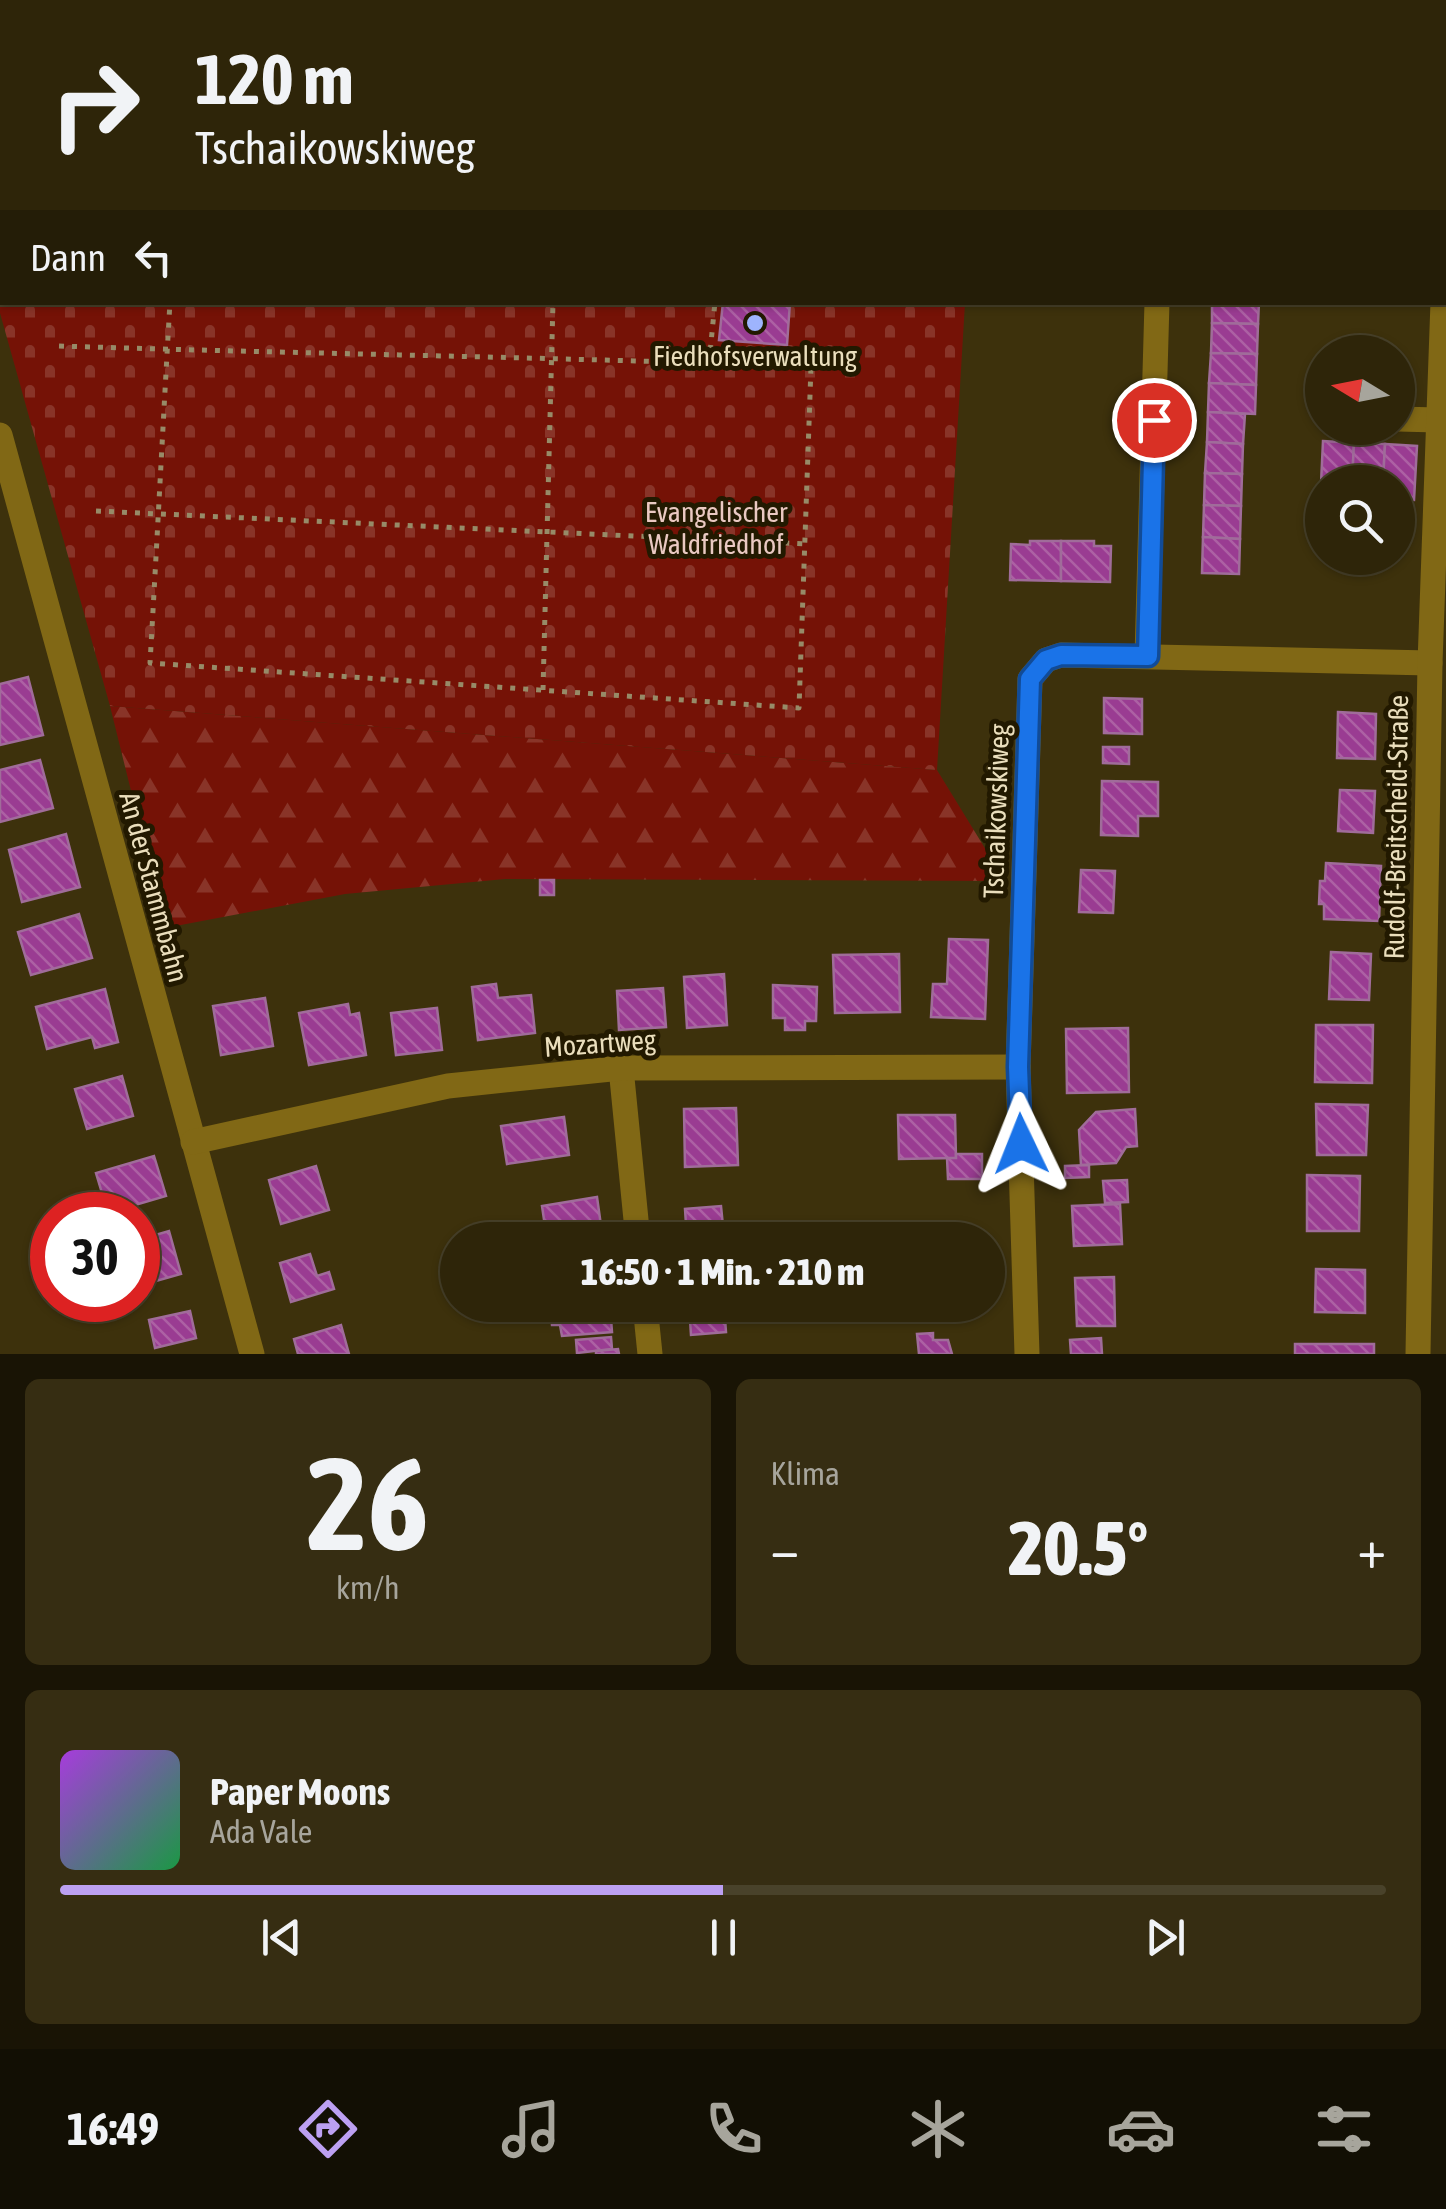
<!DOCTYPE html>
<html lang="de">
<meta charset="utf-8">
<style>
:root{--surface:#2e2509;--page:#362d12;--text:#f1f3f6;--muted:#a7a59c;--line:#49422a;--accent:#bca0f2}
body{margin:0;font-family:"Asap Condensed",sans-serif;background:var(--page);color:var(--text);height:100vh;display:flex;flex-direction:column;font-size:38px;white-space:nowrap}
*{box-sizing:border-box;margin:0}
p{font-size:32px;color:var(--muted)}
.icon{flex:none;width:55px;height:55px;fill:none;stroke:currentColor;stroke-width:2;stroke-linecap:round;stroke-linejoin:round}
.map{position:relative;height:1354px;overflow:hidden}
.side{display:flex;flex-direction:column;gap:25px;padding:25px;background:#191405;flex:1}
.side>*{flex:none}
.hud{position:absolute;left:0px;top:0px;width:1448px;height:305px;box-shadow:0 2px 8px #0004,0 0 0 2px var(--line);background:#2e2509;color:var(--text);overflow:hidden}
.needle{width:65px;rotate:280deg}
.controls{position:absolute;left:1305px;top:335px;display:grid;gap:20px}
.controls a{display:grid;place-items:center;width:110px;height:110px;border-radius:50%;background:var(--surface);box-shadow:0 2px 8px #0004,0 0 0 2px var(--line);font-size:50px}
.speed{position:absolute;left:30px;top:1192px;display:flex;gap:20px;font-size:50px;font-weight:700;text-align:center}
.speed>*{display:grid;place-content:center;width:130px;height:130px;border-radius:50%;background:var(--surface);box-shadow:0 2px 8px #0004,0 0 0 2px var(--line);line-height:1}
.speed .limit{border:15px solid #d22;background:#fff;color:#111}
.pin{position:absolute;display:grid;place-items:center;width:85px;height:85px;color:#fff;margin:-42px;border:5px solid #fff;border-radius:50%;box-shadow:0 2px 10px #0007}
.me{position:absolute;width:110px;margin:-55px;rotate:358deg;stroke-linejoin:round;filter:drop-shadow(0 0 8px #0008)}
.turn{display:flex;align-items:center;gap:35px;height:210px;padding:0 30px;font-size:45px}
.turn .icon{width:130px;height:130px;stroke-width:2.5}
.turn b{display:block;font-size:70px;line-height:85px}
.then{display:flex;align-items:center;height:95px;padding:0 30px;background:#0003;gap:20px;font-size:38px}
.big{font-size:75px;font-weight:800;line-height:1.1}
.side .tile{flex:1;display:flex;flex-direction:column;justify-content:center;gap:15px;min-width:0;padding:0 35px;border-radius:15px;background:var(--page)}
.side .dial{align-items:center;gap:0}
.dial b{font-size:130px;line-height:1}
.song{display:flex;align-items:center;gap:30px}
.cover{width:120px;height:120px;border-radius:15px;background:linear-gradient(135deg,hsl(280 70% 55%),hsl(140 70% 35%))}
.played{height:10px;border-radius:5px;background:linear-gradient(90deg,var(--accent) 50%,var(--line) 50%)}
.keys{display:flex;justify-content:space-around;direction:ltr}
.heat{display:flex;justify-content:space-between;align-items:center;font-size:55px;direction:ltr}
.side .tiles{flex:1;display:grid;gap:25px;grid-template-columns:1fr 1fr}
.tile:last-child{grid-column:span 2}
.trip{position:absolute;left:440px;top:1222px;width:565px;height:100px;border-radius:50px;background:var(--surface);box-shadow:0 2px 8px #0004,0 0 0 2px var(--line);font-weight:800;line-height:100px;text-align:center}
.dock{display:flex;height:160px;justify-content:space-around;align-items:center;background:#120f04;color:var(--muted)}
.dock .icon{width:70px;height:70px}
.dock .current{color:var(--accent)}
.dock b{font-size:45px;color:var(--text)}
.map>svg:first-child{display:block}
.forest{fill:url(#forest-firs)}
.cemetery{fill:url(#cemetery-stones)}
.building{fill:url(#building-back-hatch);stroke:#a06c9a;stroke-width:2.5}
.lines{fill:none;stroke-linecap:round;stroke-linejoin:round}
.path{stroke:#978b68;stroke-width:5;stroke-dasharray:5 8;stroke-linecap:butt}
.minor{stroke:#816815;stroke-width:25}
.route-casing{stroke:#114b97;stroke-width:25}
.route{stroke:#1a73e8;stroke-width:18}
.poi-dot{fill:#9eb4fd;stroke:#221900;stroke-width:4}
.labels{text-anchor:middle;stroke-width:10;stroke-linejoin:round;paint-order:stroke}
.poi-label{font-size:28px;fill:#eadebc;stroke:#221900}
.park-label{font-size:28px;fill:#eac9c2;stroke:#221900}
.street-label{font-size:28px;fill:#eadebc;stroke:#221900}
</style>
<div class="map">
<svg width="1446" height="1354" viewBox="0 0 1446 1354">
<defs>
<pattern id="forest-firs" width="22" height="20" patternUnits="userSpaceOnUse" patternTransform="scale(2.5)"><rect width="22" height="20" fill="#751206"/><path d="M5 1l3.5 6h-7zM16 11l3.5 6h-7z" fill="#893428"/></pattern>
<pattern id="cemetery-stones" width="16" height="16" patternUnits="userSpaceOnUse" patternTransform="scale(2.5)"><rect width="16" height="16" fill="#751206"/><path d="M2 7V4a2 2 0 0 1 4 0v3zM10 15v-3a2 2 0 0 1 4 0v3z" fill="#893428"/></pattern>
<pattern id="building-back-hatch" width="6" height="6" patternUnits="userSpaceOnUse" patternTransform="scale(2.5)"><rect width="6" height="6" fill="#9a3c92"/><path d="M-1 5l2 2M0 0l6 6M5-1l2 2" fill="none" stroke="#ad61a4"/></pattern>
</defs>
<rect width="100%" height="100%" fill="#3d310c"/>
<polygon class="forest" points="110,706 937,770 1005,881 505,879 345,894 165,928"/>
<polygon class="cemetery" points="0,0 836,0 2,2 2,302 965,303 937,770 110,706 0,313"/>
<g class="building">
<polygon points="723,302 765,305 766,302 790,302 787,345 719,340"/>
<polygon points="1212,302 1259,302 1258,324 1212,323"/>
<polygon points="1212,323 1258,324 1257,354 1211,353"/>
<polygon points="1211,353 1257,354 1256,385 1209,383"/>
<polygon points="1209,383 1256,385 1255,414 1208,412"/>
<polygon points="1208,412 1245,414 1243,444 1207,442"/>
<polygon points="1323,441 1354,443 1352,482 1321,484"/>
<polygon points="1207,442 1243,444 1242,474 1205,473"/>
<polygon points="1354,443 1385,444 1383,482 1352,482"/>
<polygon points="1385,444 1417,446 1414,500 1398,499 1398,482 1383,482"/>
<polygon points="1205,473 1242,474 1241,506 1204,505"/>
<polygon points="1204,505 1241,506 1240,539 1203,537"/>
<polygon points="1203,537 1240,539 1239,574 1202,573"/>
<polygon points="1030,541 1061,541 1061,581 1010,580 1011,544 1030,545"/>
<polygon points="1061,541 1094,541 1094,546 1111,546 1110,582 1061,581"/>
<polygon points="28,677 43,735 0,745 0,684"/>
<polygon points="1104,698 1142,699 1142,734 1104,733"/>
<polygon points="1338,712 1376,714 1375,759 1337,758"/>
<polygon points="1103,747 1129,747 1129,764 1103,763"/>
<polygon points="40,760 53,808 0,822 0,770"/>
<polygon points="1102,781 1158,782 1158,816 1138,816 1138,836 1101,835"/>
<polygon points="1340,790 1375,791 1373,833 1338,831"/>
<polygon points="66,834 80,887 22,902 9,850"/>
<polygon points="1326,863 1381,866 1379,921 1324,919 1324,904 1319,904 1320,881 1325,881"/>
<polygon points="1081,870 1115,871 1113,913 1079,912"/>
<rect x="540" y="880" width="14" height="15"/>
<polygon points="79,914 92,958 31,975 18,932"/>
<polygon points="949,939 988,940 985,1019 931,1017 933,984 947,984"/>
<polygon points="1331,952 1371,954 1369,1000 1329,999"/>
<polygon points="899,954 900,1012 835,1013 833,955"/>
<polygon points="724,974 727,1025 687,1028 684,977"/>
<polygon points="496,984 498,998 531,995 535,1033 478,1040 472,987"/>
<polygon points="773,985 817,987 816,1021 805,1021 805,1030 785,1030 785,1018 773,1018"/>
<polygon points="663,988 666,1027 619,1030 617,991"/>
<polygon points="105,989 118,1042 95,1048 92,1037 47,1049 36,1007"/>
<polygon points="265,998 273,1046 221,1055 213,1006"/>
<polygon points="348,1004 350,1015 359,1013 366,1055 309,1065 299,1013"/>
<polygon points="437,1008 442,1050 396,1055 391,1013"/>
<polygon points="1316,1025 1373,1025 1372,1083 1315,1082"/>
<polygon points="1128,1028 1129,1092 1067,1093 1066,1029"/>
<polygon points="122,1076 133,1116 87,1129 75,1089"/>
<polygon points="1316,1104 1368,1105 1366,1155 1317,1155"/>
<polygon points="736,1108 738,1165 685,1167 684,1109"/>
<polygon points="1135,1109 1137,1146 1126,1147 1116,1163 1081,1165 1079,1130 1096,1112"/>
<polygon points="898,1115 955,1115 956,1158 899,1159"/>
<polygon points="564,1117 569,1155 507,1164 501,1126"/>
<polygon points="956,1154 982,1154 982,1179 948,1179 947,1158 956,1158"/>
<polygon points="154,1156 166,1196 108,1213 96,1173"/>
<polygon points="1089,1165 1089,1177 1065,1178 1065,1166"/>
<polygon points="316,1166 329,1210 281,1224 269,1180"/>
<polygon points="1307,1175 1360,1176 1359,1231 1307,1231"/>
<polygon points="1127,1180 1128,1202 1105,1203 1103,1181"/>
<polygon points="597,1197 603,1240 547,1240 542,1206"/>
<polygon points="1120,1204 1122,1244 1074,1246 1072,1206"/>
<polygon points="721,1206 724,1236 728,1236 728,1240 687,1240 685,1209"/>
<polygon points="169,1231 181,1274 138,1286 138,1240"/>
<polygon points="310,1254 317,1276 329,1272 334,1289 291,1302 280,1263"/>
<polygon points="1316,1269 1365,1270 1365,1313 1315,1312"/>
<polygon points="1114,1277 1115,1326 1077,1326 1075,1278"/>
<polygon points="550,1305 610,1305 612,1332 562,1336 560,1325 552,1325"/>
<polygon points="689,1305 724,1305 726,1332 691,1335"/>
<polygon points="910,1305 966,1305 967,1316 910,1319"/>
<polygon points="190,1311 196,1338 155,1348 149,1320"/>
<polygon points="341,1325 349,1354 298,1354 294,1339"/>
<polygon points="933,1333 933,1340 948,1340 952,1354 919,1354 917,1334"/>
<polygon points="611,1337 612,1349 577,1353 576,1340"/>
<polygon points="1101,1338 1102,1354 1071,1354 1070,1340"/>
<rect x="1295" y="1344" width="79" height="10"/>
<polygon points="618,1349 619,1354 596,1354 596,1351"/>
</g>
<g class="lines">
<g class="path">
<polyline points="811,2 811,0"/>
<path d="M59,346C310,354 561,357 811,367L799,708L150,663C157,543 163,423 170,302"/>
<polyline points="709,363 715,302"/>
<polyline points="96,511 806,544"/>
<polyline points="543,690 553,302"/>
</g>
<g class="minor">
<polyline points="1145,2 1145,0"/>
<polyline points="0,128 2,129"/>
<polyline points="1445,186 1446,186"/>
<polyline points="1445,258 1446,236"/>
<polyline points="1398,419 1438,420"/>
<polyline points="0,435 252,1354"/>
<polyline points="1147,656 1157,302"/>
<polyline points="621,1068 638,1240"/>
<polyline points="193,1142 448,1086 621,1068 1018,1067"/>
<polyline points="645,1305 650,1354"/>
<polyline points="1027,1354 1018,1067 1030,679 1046,660 1061,655 1430,663"/>
<polyline points="1418,1354 1430,663 1443,302"/>
</g>
</g>
<g class="lines">
<defs>
<polyline id="route" points="1021,1144 1018,1067 1030,679 1046,660 1061,655 1148,656 1154,420"/>
</defs>
<use href="#route" class="route-casing"/>
<use href="#route" class="route"/>
</g>
<circle class="poi-dot" cx="755" cy="323" r="10"/>
<g class="labels">
<g class="poi-label">
<text x="755" y="366">Fiedhofsverwaltung</text>
</g>
<g class="park-label">
<text x="716" y="522">Evangelischer<tspan x="716" dy="32">Waldfriedhof</tspan></text>
</g>
<g class="street-label">
<text transform="translate(996 811) rotate(-88)" y="10">Tschaikowskiweg</text>
<text transform="translate(1396 827) rotate(-89)" y="10">Rudolf-Breitscheid-Straße</text>
<text transform="translate(154 887) rotate(75)" y="10">An der Stammbahn</text>
<text transform="translate(600 1043) rotate(-4)" y="10">Mozartweg</text>
</g>
</g>
</svg>
<div class="controls">
<a><svg class="needle" viewBox="-14 -14 28 28"><path d="M0-13l5 13h-10z" fill="#e53935"/><path d="M0 13l5-13h-10z" fill="#a7a59c"/></svg></a>
<a><svg class="icon" aria-label="search" viewBox="0 0 24 24"><circle cx="10" cy="10" r="6"/><path d="M15 15l6 6"/></svg></a>
</div>
<div class="speed"><div class="limit">30</div></div>
<div class="pin" style="left:1154px;top:420px;background:#d93025"><svg class="icon" aria-label="arrive" viewBox="0 0 24 24"><path d="M6 21V4h12l-3 4 3 4H6"/></svg></div>
<svg class="me" style="left:1021px;top:1144px" viewBox="-20 -20 40 40"><path d="M0-17L14 15 0 8-14 15z" fill="#1a73e8" stroke="#fff" stroke-width="4"/></svg>
<div class="trip">16:50 · 1 Min. · 210 m</div>
<div class="hud">
<div class="turn"><svg class="icon" aria-label="right" viewBox="0 0 24 24"><path d="M7 20v-9h11M14 6l5 5-5 5"/></svg><div><b>120 m</b>Tschaikowskiweg</div></div>
<div class="then">Dann<svg class="icon" aria-label="left" viewBox="0 0 24 24"><path d="M17 20v-9H6M10 6l-5 5 5 5"/></svg></div>
</div>
</div>
<section class="side">
<div class="tiles">
<div class="tile dial"><b>26</b><p>km/h</p></div>
<div class="tile"><p>Klima</p>
<div class="heat"><a>−</a><b class="big">20.5°</b><a>+</a></div>
</div>
<div class="tile">
<div class="song"><i class="cover"></i><div><b>Paper Moons</b><p>Ada Vale</p></div></div>
<div class="played"></div>
<div class="keys"><svg class="icon" aria-label="previous" viewBox="0 0 24 24"><path d="M18 5L8 12l10 7zM5 5v14"/></svg><svg class="icon" aria-label="pause" viewBox="0 0 24 24"><path d="M8 5v14M16 5v14"/></svg><svg class="icon" aria-label="next" viewBox="0 0 24 24"><path d="M6 5l10 7-10 7zM19 5v14"/></svg></div>
</div>
</div>
</section>
<nav class="dock">
<b>16:49</b>
<svg class="icon current" aria-label="directions" viewBox="0 0 24 24"><path d="M12 3l9 9-9 9-9-9zM9 14v-3h6M13 9l2 2-2 2"/></svg>
<svg class="icon" aria-label="music" viewBox="0 0 24 24"><path d="M9 18V5l10-2v13"/><circle cx="6" cy="18" r="3"/><circle cx="16" cy="16" r="3"/></svg>
<svg class="icon" aria-label="phone" viewBox="0 0 24 24"><path d="M5 4h4l2 5-3 2q2 4 5 5l2-3 5 2v4C11 20 4 13 5 4z"/></svg>
<svg class="icon" aria-label="climate" viewBox="0 0 24 24"><path d="M12 3v18M4 7l16 10M4 17L20 7"/></svg>
<svg class="icon" aria-label="car" viewBox="0 0 24 24"><path d="M5 17H2v-5l4-1 3-4h7l3 4 3 1v5h-3M9 17h6M6 11h13"/><circle cx="7" cy="17" r="2"/><circle cx="17" cy="17" r="2"/></svg>
<svg class="icon" aria-label="filters" viewBox="0 0 24 24"><path d="M4 7h16M4 17h16"/><circle cx="9" cy="7" r="2"/><circle cx="15" cy="17" r="2"/></svg>
</nav>
